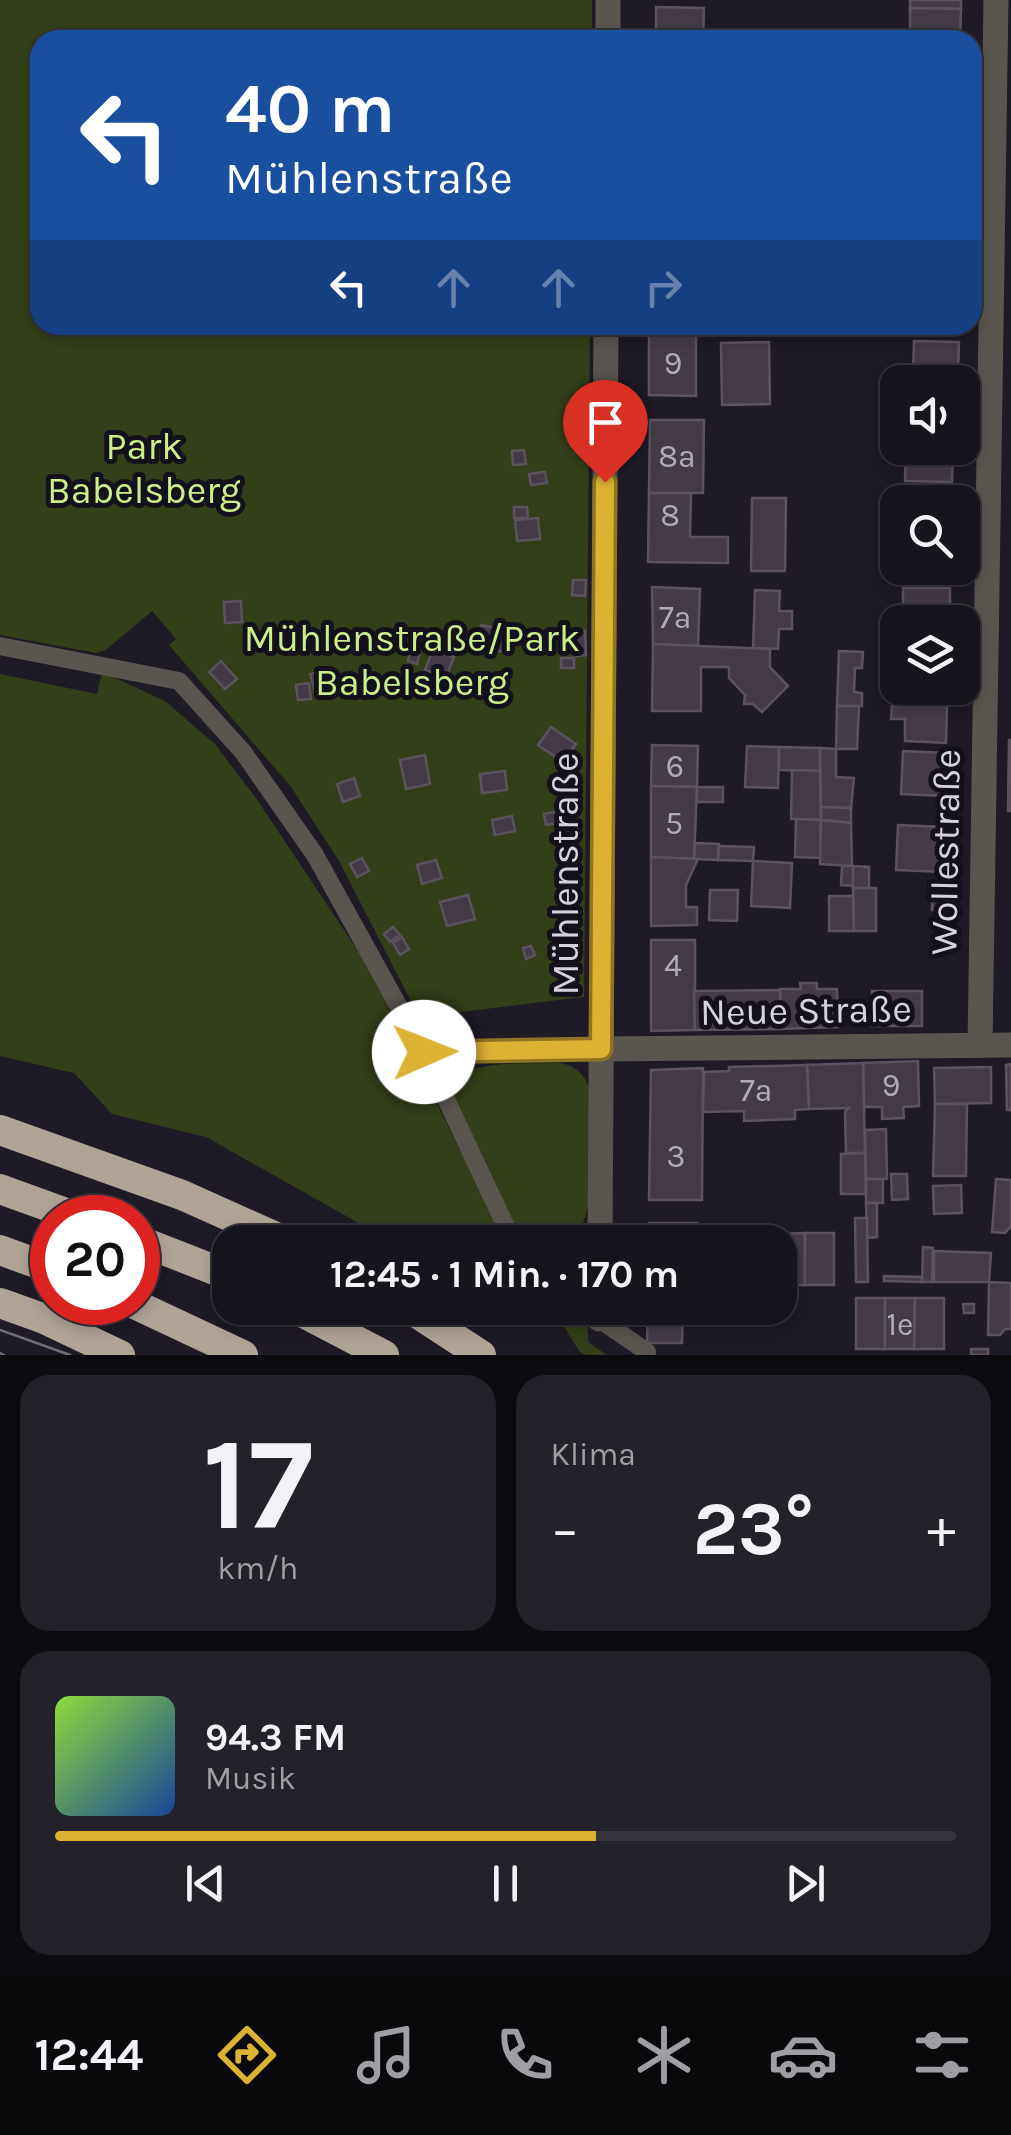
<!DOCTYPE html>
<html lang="de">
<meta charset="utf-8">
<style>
:root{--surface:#16141c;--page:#232129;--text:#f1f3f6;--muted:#9e9ea3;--line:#35333b;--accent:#dcb233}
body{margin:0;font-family:Karla,sans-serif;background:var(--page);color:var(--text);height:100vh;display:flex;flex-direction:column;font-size:38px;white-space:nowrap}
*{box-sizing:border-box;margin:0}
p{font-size:32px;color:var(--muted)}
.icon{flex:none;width:55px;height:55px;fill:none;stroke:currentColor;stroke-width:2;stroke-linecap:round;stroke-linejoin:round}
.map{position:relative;height:1355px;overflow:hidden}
.drawer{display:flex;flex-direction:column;gap:20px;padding:20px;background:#0c0b0f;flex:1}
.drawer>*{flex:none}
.top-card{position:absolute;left:30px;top:30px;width:952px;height:305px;border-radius:30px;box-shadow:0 5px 15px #0003,0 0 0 2px var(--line);background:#1a4fa0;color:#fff;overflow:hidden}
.fabs{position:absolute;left:880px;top:365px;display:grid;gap:20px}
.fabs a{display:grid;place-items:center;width:100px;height:100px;border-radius:20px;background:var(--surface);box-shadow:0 5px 15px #0003,0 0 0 2px var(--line);font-size:50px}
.speed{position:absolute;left:30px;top:1195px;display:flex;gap:20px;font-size:50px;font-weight:700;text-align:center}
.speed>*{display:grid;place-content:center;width:130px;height:130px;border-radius:50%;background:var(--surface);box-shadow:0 5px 15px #0003,0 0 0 2px var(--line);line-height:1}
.speed .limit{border:15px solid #d22;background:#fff;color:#111}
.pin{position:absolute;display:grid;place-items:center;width:85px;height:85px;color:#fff;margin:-102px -42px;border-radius:50% 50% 50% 0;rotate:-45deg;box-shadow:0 0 10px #0007}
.pin .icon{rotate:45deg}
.me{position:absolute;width:110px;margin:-55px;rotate:89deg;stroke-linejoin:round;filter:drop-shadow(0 0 8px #0008)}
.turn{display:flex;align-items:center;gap:35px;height:210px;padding:0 30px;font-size:45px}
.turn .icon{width:130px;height:130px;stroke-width:2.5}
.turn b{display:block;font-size:70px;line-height:85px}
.lanes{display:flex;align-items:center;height:95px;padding:0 30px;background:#0003;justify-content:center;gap:50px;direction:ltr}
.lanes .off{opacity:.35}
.big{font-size:75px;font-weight:700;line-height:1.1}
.drawer .tile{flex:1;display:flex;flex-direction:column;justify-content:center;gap:15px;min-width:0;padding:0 35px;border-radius:30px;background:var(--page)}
.drawer .dial{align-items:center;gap:0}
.dial b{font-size:130px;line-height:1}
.song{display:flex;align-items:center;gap:30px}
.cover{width:120px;height:120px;border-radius:15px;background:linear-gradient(135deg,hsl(90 70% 55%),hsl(220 70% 35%))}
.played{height:10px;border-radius:5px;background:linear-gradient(90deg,var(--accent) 60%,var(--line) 60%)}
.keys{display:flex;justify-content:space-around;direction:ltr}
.heat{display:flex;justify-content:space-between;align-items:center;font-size:55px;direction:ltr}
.drawer .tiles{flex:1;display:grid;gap:20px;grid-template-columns:1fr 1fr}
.tile:last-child{grid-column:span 2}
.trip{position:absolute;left:212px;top:1225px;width:585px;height:100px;border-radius:30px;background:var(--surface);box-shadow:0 5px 15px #0003,0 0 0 2px var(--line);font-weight:700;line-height:100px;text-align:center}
.tabs{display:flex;height:160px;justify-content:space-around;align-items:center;background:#09080b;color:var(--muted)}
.tabs .icon{width:70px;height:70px}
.tabs .on{color:var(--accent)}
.tabs b{font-size:45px;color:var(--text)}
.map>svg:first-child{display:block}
.green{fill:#323f18}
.building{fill:#443b47;stroke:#5d5360;stroke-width:2.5}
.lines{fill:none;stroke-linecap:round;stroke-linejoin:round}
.lane{stroke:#5a554f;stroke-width:18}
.street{stroke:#5a554f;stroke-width:25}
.highway{stroke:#b0a497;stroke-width:30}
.tram{stroke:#716e79;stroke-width:2.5}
.route-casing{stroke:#8f7421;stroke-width:25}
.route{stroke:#dcb233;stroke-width:18}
.labels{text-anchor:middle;stroke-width:10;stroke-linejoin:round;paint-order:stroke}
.number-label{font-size:32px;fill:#b0acb5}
.park-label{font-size:38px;fill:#caee88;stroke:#15111c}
.street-label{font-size:38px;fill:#d4d2da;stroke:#15111c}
</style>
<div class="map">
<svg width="1011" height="1355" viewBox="0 0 1011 1355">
<rect width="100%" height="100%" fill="#1e1a26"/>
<g class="green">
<polygon points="0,0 592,0 592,40 40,40 40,325 590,325 584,997 419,1017 339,861 291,787 169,645 176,639 152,611 106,650 96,653 0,635"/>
<polygon points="102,672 165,701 215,744 258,801 374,975 505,1242 392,1242 206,1137 112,1114 74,1073 0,1056 0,674 97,694"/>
<path d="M560,1063C576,1066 583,1073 590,1088C590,1138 602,1200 573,1242H525L521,1240L448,1085C466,1059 530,1064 560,1063Z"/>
<polygon points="553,1308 588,1308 588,1342 607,1355 585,1355 579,1351"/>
</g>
<g class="building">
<polygon points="910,0 961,0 961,9 910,8"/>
<polygon points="656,7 704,8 703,40 656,40"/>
<polygon points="910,8 961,9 960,40 910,40"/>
<polygon points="649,325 697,325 696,331 649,331"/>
<rect x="914" y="325" width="45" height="9"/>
<polygon points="649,331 696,331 696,396 649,395"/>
<polygon points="914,341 959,342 958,374 913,374"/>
<polygon points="769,342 770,404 722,405 721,343"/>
<rect x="913" y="374" width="45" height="8"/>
<polygon points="650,420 704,420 703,493 649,493"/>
<polygon points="906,448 953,448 952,482 905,481"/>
<polygon points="524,450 526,464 513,465 512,451"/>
<polygon points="545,472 547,483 531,485 529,474"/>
<polygon points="649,493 691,493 690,537 728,537 728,563 648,562"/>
<polygon points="752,498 786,498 785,571 751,571"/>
<polygon points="949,498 949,502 902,502 902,499"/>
<polygon points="514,507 527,507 528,518 514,518"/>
<polygon points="538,518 540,539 517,541 515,520"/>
<polygon points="573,580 586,580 585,596 572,595"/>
<polygon points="652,587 700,589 698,646 653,644"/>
<rect x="903" y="588" width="47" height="34"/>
<polygon points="755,590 780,591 779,611 792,611 792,629 779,629 778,649 753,648"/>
<polygon points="241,601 242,622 225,623 224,602"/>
<polygon points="481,625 496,628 495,638 508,640 506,652 477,648"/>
<polygon points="585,631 586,655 576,656 575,632"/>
<polygon points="653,644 770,649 770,667 788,686 762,712 753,704 744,704 745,695 729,678 729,667 701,667 701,711 652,711"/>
<polygon points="411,649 420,651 417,664 408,661"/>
<polygon points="433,649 454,657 446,678 425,670"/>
<polygon points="839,651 863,652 862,668 855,668 854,692 862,693 862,706 837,706"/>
<rect x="561" y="658" width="13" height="10"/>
<polygon points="221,661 237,679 225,689 209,672"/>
<polygon points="336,670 341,685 315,692 310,674"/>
<polygon points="309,683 311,699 298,700 296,685"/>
<polygon points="906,688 948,688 947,706 892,706 892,695 906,695"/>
<polygon points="837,706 859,706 857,749 836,749"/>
<polygon points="892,706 947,706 946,743 905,741 905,719 891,719"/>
<polygon points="551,727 576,744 563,762 538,745"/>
<polygon points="1009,740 1011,740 1011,811 1008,811"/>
<polygon points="652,745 698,746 697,787 651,786"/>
<polygon points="747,746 779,747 778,788 745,787"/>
<polygon points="779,747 820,748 820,771 779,770"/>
<polygon points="820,748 836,749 836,777 854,778 851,808 821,807"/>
<polygon points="903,751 945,753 944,796 901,794"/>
<polygon points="425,755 430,784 406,789 400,760"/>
<polygon points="792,770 820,771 821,820 791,819"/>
<polygon points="505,771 507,790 482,793 480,774"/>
<polygon points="354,778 360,796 343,802 337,784"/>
<polygon points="651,786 697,787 694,859 651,857"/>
<rect x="697" y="787" width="26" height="15"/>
<polygon points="821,807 851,808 851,823 821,820"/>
<polygon points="560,811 562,822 546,825 544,814"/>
<polygon points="512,816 515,831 495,835 492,820"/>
<polygon points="796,819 821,820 821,858 795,857"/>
<polygon points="821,820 851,823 852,866 820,864"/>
<polygon points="898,825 946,827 944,872 896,870"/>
<polygon points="695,843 719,844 718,860 694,859"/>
<polygon points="719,846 754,847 753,861 718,860"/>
<polygon points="651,857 698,859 686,885 686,907 697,907 697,925 651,926"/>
<polygon points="362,858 369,871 357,877 350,864"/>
<polygon points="436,860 442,878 422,884 417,865"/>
<polygon points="753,861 792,863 790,908 751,906"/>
<polygon points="842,866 853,866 854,886 841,885"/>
<polygon points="853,866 869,867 869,889 853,888"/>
<rect x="932" y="882" width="12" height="28"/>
<polygon points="853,888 876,888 876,931 854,931"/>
<polygon points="710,890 738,890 737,921 709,920"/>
<polygon points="468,895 475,919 447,926 440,902"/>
<polygon points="829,896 853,896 854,931 829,931"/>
<polygon points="393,927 400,935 390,942 384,934"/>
<polygon points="402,937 409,949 400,955 393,943"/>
<polygon points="651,940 695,940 695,1030 651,1031"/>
<polygon points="531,946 535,955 526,959 523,948"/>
<polygon points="800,983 817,983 817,989 837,989 838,1027 781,1029 780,989 801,989"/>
<polygon points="780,990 781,1029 695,1030 694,991"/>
<rect x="872" y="991" width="50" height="35"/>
<polygon points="918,1061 919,1106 903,1107 904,1118 882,1119 882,1107 864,1107 863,1063"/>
<polygon points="863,1063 865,1153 846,1153 845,1112 849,1108 809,1109 807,1065"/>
<polygon points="1011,1064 1011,1110 1007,1110 1006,1065"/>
<polygon points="807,1065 809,1109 795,1110 795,1119 744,1121 744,1111 703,1112 704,1072 729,1071 729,1067"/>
<polygon points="991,1067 991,1103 935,1104 934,1068"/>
<polygon points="703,1068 702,1200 649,1200 651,1070"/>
<polygon points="935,1104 967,1104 966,1176 933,1176"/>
<polygon points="886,1129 887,1179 866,1179 865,1130"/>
<polygon points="865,1153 866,1194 841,1194 841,1154"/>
<polygon points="891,1174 907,1174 908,1199 892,1200"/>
<rect x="866" y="1179" width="17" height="24"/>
<polygon points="996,1179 1011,1180 1011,1226 1005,1233 992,1232"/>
<polygon points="961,1185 962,1213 934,1214 933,1186"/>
<polygon points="866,1203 877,1203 877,1237 867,1238"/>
<polygon points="855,1218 867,1218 868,1282 856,1282"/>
<polygon points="649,1223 697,1223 697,1242 704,1242 649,1242"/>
<polygon points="805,1233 805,1285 780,1285 780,1242 776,1242 776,1234"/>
<rect x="805" y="1233" width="29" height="52"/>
<rect x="746" y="1234" width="30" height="8"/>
<polygon points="923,1247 933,1248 932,1282 922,1282"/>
<polygon points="934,1251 991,1253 989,1282 934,1282"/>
<polygon points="884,1276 922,1277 922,1282 884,1281"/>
<polygon points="989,1282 1011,1283 1011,1329 1005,1329 1000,1335 988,1335"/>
<rect x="856" y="1298" width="29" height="51"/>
<polygon points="885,1298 915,1298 914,1349 885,1349"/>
<polygon points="915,1298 944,1298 944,1349 914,1349"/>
<polygon points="963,1304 974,1304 974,1313 964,1313"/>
<polygon points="648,1308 683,1308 682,1343 647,1343"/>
<rect x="971" y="1349" width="17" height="6"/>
</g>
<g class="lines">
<g class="lane">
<polyline points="0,646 179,681 243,752 315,855 424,1052 513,1242"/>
<polyline points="424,1052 601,1049"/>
<polyline points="599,1319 647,1352"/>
</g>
<g class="street">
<polyline points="608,40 608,0"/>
<polyline points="980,1045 996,0"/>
<polyline points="601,1049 1011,1045"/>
<polyline points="600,1242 606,325"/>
<polyline points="599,1319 599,1308"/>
</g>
<g class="highway">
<polyline points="0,1130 182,1195 287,1242"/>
<polyline points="0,1189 80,1218"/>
<polyline points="138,1240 230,1276"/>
<polyline points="0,1250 52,1269"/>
<polyline points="130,1302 243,1355"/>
<polyline points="0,1303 42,1318 120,1355"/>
<polyline points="294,1308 384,1355"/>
<polyline points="409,1308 481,1355"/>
</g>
<g class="tram">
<polyline points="0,1330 70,1355"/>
<polyline points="0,1353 4,1355"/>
</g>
</g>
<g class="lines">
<defs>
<polyline id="route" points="424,1052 601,1049 605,482"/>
</defs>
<use href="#route" class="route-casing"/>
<use href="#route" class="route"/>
</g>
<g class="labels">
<g class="number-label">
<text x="673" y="374">9</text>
<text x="677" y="467">8a</text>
<text x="670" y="526">8</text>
<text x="675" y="628">7a</text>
<text x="675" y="777">6</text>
<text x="674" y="834">5</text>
<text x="673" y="976">4</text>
<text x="891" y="1096">9</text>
<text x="756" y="1101">7a</text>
<text x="676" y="1167">3</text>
<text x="900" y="1335">1e</text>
</g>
<g class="park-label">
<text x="144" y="459">Park<tspan x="144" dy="44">Babelsberg</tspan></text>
<text x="412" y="651">Mühlenstraße/Park<tspan x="412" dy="44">Babelsberg</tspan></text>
</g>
<g class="street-label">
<text transform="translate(945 852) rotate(-89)" y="13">Wollestraße</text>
<text transform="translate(565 874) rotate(-90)" y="13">Mühlenstraße</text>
<text transform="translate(806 1010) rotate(-1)" y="13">Neue Straße</text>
</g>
</g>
</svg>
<div class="fabs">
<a><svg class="icon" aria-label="sound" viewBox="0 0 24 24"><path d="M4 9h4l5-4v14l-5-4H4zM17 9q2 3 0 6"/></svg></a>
<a><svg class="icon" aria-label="search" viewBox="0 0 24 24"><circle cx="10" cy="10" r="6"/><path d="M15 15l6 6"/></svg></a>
<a><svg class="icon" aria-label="layers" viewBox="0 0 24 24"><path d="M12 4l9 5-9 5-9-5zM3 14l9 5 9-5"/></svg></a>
</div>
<div class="speed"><div class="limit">20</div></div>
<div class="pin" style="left:605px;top:482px;background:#d93025"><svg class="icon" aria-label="arrive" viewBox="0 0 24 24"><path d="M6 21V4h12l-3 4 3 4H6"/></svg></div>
<svg class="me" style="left:424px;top:1052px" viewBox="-20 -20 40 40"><circle r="19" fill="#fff"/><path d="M0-13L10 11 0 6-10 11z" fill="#dcb233"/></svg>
<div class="trip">12:45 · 1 Min. · 170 m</div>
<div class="top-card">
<div class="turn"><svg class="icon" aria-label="left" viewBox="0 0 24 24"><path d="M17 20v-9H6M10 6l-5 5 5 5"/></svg><div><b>40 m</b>Mühlenstraße</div></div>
<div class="lanes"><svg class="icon" aria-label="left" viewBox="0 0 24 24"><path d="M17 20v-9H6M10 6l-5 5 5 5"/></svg><svg class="icon off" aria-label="ahead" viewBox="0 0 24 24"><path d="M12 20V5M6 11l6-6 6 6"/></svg><svg class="icon off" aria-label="ahead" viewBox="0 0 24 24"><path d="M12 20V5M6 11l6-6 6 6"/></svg><svg class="icon off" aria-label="right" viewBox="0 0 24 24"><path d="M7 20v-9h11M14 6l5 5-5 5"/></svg></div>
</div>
</div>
<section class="drawer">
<div class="tiles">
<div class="tile dial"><b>17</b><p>km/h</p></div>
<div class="tile"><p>Klima</p>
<div class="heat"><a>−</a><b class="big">23°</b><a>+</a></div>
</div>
<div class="tile">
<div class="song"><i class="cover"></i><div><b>94.3 FM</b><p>Musik</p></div></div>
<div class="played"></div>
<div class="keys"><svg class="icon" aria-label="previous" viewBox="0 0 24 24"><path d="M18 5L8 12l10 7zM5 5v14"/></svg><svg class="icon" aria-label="pause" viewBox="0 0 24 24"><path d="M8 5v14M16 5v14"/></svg><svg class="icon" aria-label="next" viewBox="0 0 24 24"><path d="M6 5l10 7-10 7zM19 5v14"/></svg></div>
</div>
</div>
</section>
<nav class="tabs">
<b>12:44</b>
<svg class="icon on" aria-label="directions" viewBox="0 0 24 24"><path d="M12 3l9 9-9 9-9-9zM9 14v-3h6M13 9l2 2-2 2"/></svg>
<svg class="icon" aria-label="music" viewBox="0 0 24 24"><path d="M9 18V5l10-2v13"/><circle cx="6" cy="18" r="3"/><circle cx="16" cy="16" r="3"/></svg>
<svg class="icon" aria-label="phone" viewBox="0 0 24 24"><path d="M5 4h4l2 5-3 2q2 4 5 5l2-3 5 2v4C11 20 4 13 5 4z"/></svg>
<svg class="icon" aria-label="climate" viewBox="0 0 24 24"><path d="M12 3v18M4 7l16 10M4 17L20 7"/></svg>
<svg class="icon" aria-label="car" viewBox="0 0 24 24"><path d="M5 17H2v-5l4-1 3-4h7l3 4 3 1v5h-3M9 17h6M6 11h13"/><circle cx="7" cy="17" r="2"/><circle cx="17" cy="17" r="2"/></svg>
<svg class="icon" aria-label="filters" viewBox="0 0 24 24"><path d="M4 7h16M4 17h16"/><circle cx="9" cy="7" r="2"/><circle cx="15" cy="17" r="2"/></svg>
</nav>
